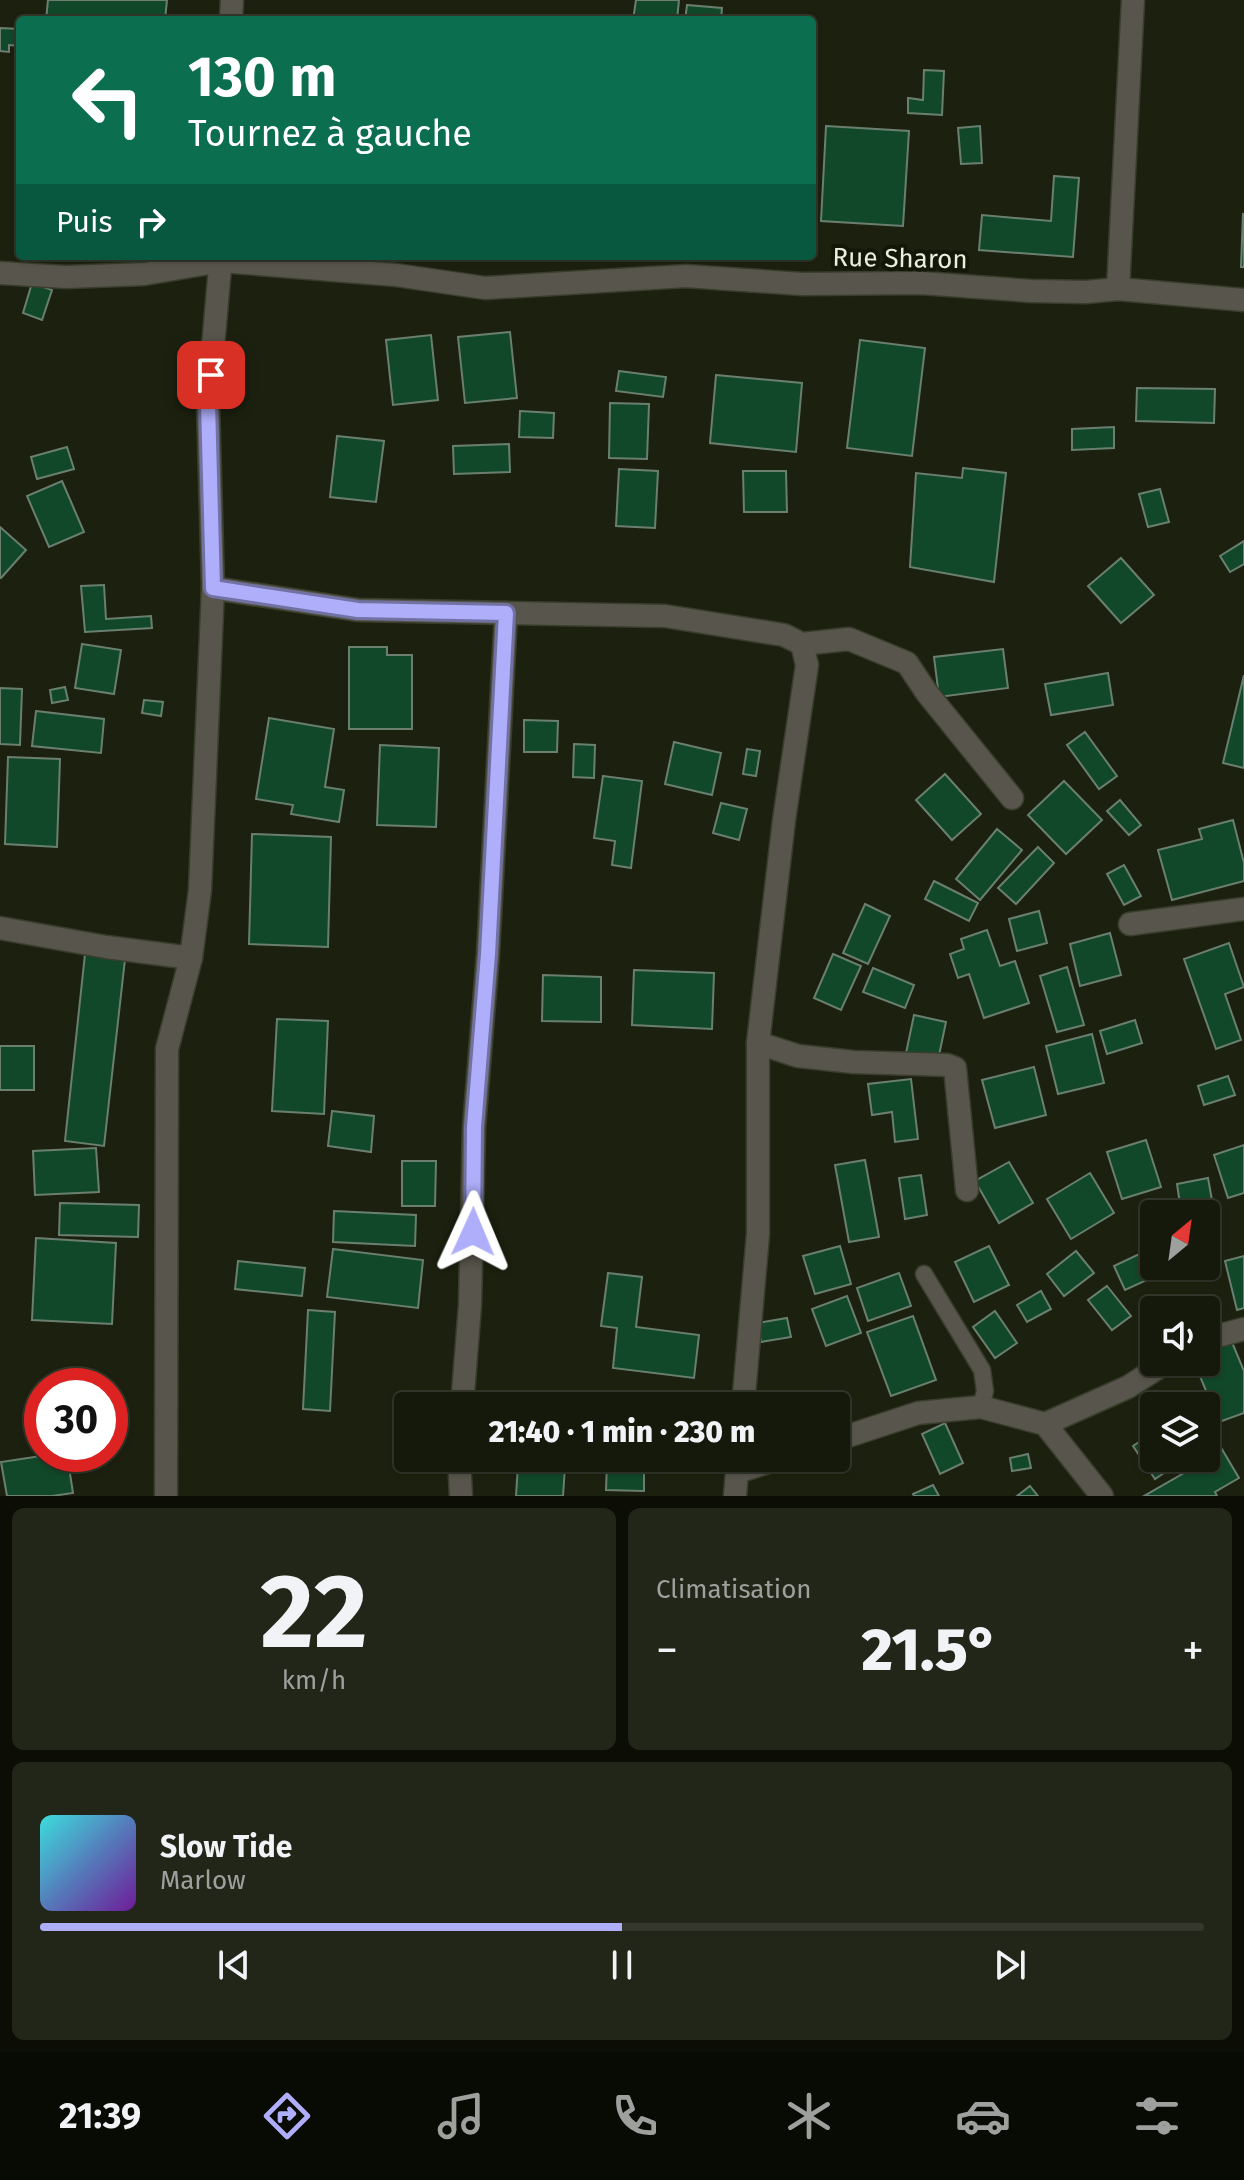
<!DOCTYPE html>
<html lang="fr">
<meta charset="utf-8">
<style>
:root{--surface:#15190b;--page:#222619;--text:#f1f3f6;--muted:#9da09d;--line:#34382c;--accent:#aeaefa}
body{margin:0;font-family:"Fira Sans",sans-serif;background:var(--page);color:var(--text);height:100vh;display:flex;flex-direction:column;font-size:30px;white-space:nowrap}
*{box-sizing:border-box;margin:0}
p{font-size:26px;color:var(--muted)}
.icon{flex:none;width:44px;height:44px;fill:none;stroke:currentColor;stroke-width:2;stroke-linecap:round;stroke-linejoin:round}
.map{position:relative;height:1496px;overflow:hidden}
.drawer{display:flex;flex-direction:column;gap:12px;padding:12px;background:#0c0e06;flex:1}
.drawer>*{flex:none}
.top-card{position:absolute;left:16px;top:16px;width:800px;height:244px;border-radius:8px;box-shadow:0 2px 6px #0004,0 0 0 2px var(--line);background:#0b6e4f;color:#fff;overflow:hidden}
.needle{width:52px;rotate:29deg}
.controls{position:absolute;left:1140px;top:1200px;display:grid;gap:16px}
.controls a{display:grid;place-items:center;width:80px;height:80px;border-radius:8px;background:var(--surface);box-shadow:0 2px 6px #0004,0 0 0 2px var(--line);font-size:40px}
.speed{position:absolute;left:24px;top:1368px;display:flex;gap:16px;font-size:40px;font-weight:700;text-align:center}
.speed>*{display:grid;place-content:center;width:104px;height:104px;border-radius:50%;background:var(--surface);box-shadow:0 2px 6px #0004,0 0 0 2px var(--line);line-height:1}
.speed .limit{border:12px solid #d22;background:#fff;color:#111}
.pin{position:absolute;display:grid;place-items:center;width:68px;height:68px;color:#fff;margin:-34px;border-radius:16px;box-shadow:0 4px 12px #0006}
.me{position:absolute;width:88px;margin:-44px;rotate:1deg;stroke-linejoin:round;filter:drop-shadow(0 0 6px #0008)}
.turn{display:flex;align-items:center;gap:28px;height:168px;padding:0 40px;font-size:36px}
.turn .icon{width:104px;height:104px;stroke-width:2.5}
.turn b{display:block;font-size:56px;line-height:68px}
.then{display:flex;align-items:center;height:76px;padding:0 40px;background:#0003;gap:16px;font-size:30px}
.big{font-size:60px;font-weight:800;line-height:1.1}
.drawer .tile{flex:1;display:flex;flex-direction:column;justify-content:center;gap:12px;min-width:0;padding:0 28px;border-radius:12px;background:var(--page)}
.drawer .dial{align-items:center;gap:0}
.dial b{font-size:104px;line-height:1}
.song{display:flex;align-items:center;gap:24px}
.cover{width:96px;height:96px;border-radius:12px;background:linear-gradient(135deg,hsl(180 70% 55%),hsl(280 70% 35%))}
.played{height:8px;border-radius:4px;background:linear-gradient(90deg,var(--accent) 50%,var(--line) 50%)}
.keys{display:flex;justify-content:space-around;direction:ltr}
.heat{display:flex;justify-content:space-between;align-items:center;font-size:44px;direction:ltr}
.drawer .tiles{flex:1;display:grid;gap:12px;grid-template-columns:1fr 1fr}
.tile:last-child{grid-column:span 2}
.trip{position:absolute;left:394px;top:1392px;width:456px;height:80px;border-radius:8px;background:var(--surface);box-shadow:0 2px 6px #0004,0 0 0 2px var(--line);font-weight:800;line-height:80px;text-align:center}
.dock{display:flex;height:128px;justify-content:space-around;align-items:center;background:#080a04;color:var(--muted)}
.dock .icon{width:56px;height:56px}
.dock .selected{color:var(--accent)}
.dock b{font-size:36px;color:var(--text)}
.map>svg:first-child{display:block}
.building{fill:#114829;stroke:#6a7f70;stroke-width:2}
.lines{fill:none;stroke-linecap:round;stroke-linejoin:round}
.service-casing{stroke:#393e2c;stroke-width:19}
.minor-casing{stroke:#393e2c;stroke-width:25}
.service{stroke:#58554c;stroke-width:16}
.minor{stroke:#58554c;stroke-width:22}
.route-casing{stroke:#7171a2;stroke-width:20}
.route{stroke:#aeaefa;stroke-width:14}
.labels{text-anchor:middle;stroke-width:8;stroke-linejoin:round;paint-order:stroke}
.street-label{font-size:26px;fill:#e9eee1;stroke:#131806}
</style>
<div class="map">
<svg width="1244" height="1496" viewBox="0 0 1244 1496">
<rect width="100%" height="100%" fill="#1c210f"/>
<g class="building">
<polygon points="48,0 167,0 165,20 46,20"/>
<polygon points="636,0 679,0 677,20 633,20"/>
<polygon points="687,5 722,8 721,20 685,20"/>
<polygon points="0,28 20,29 20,46 9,45 9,52 0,51"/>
<polygon points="924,70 944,71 942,115 908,113 908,98 923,100"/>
<polygon points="826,126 909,131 903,226 821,221"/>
<polygon points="980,126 982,163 961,164 958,128"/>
<polygon points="1054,176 1079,178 1073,257 979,250 982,215 1051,221"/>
<polygon points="1243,214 1244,214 1244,267 1241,267"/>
<polygon points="32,283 52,290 42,320 23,313"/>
<polygon points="510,332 517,398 465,403 458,337"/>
<polygon points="431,335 438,400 393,405 386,340"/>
<polygon points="860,340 925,348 912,456 847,448"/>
<polygon points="619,371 666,377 663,397 616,391"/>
<polygon points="716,375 802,383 796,452 710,443"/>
<polygon points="1137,388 1215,389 1214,423 1136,421"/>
<polygon points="610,403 649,404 647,459 609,458"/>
<polygon points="520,411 554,413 553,438 519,437"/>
<polygon points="1114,427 1114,448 1072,450 1072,429"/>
<polygon points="337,436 384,441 376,502 330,497"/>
<polygon points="509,444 510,472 454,474 453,446"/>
<polygon points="67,447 74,469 37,479 31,457"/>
<polygon points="963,468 1006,473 994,582 910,567 916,473 962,478"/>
<polygon points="619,469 658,471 655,528 616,526"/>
<polygon points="743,471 786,471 787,512 744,512"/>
<polygon points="62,481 84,532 49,547 27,496"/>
<polygon points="1160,489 1169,522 1148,527 1139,494"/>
<polygon points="0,527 26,550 1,578 0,577"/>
<polygon points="1244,541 1244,564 1230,572 1220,556"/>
<polygon points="1121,558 1154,595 1121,623 1088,586"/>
<polygon points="104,585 106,619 151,616 152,628 85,632 81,586"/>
<polygon points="82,644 121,650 114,694 75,688"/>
<polygon points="349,647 387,647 387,655 412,655 412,729 349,729"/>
<polygon points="1003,649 1008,688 939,697 934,657"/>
<polygon points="1108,673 1113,705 1051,715 1045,684"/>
<polygon points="1244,675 1244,768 1223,763"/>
<polygon points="65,687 68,700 52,703 50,690"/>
<polygon points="0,688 22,689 20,745 0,744"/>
<polygon points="144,700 163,702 161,716 142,713"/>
<polygon points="36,711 104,719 101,753 32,746"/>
<polygon points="269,718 334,729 325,787 344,790 339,822 291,814 293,805 256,799"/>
<polygon points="524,720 558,721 557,752 524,752"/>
<polygon points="1085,732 1117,776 1099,789 1067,745"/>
<polygon points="674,742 721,753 712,795 665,784"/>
<polygon points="574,744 595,745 594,778 573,777"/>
<polygon points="380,745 439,748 436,827 377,825"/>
<polygon points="747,749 760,751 756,776 743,774"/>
<polygon points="8,757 60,759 57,847 5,844"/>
<polygon points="945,774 981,814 952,840 916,800"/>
<polygon points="603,776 642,781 631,868 612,865 615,841 594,838"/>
<polygon points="1064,781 1102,820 1066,854 1028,815"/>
<polygon points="1120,800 1141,825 1129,835 1107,811"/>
<polygon points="721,803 747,809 739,840 713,833"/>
<polygon points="1233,820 1244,863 1244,881 1172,900 1158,850 1202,839 1199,829"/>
<polygon points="997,829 1022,850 980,900 956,879"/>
<polygon points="252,834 331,837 328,947 249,944"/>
<polygon points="1038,847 1054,863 1016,904 998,888"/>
<polygon points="1124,865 1141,896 1124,905 1107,874"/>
<polygon points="934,881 978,903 969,921 925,899"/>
<polygon points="865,904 890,916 868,964 843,953"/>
<polygon points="1039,911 1047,943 1017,951 1009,919"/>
<polygon points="987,930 1000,966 1015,961 1029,1003 984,1018 969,974 958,978 950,954 964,949 961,939"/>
<polygon points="1110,933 1121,975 1080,986 1070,944"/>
<polygon points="1229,943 1244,987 1225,994 1241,1040 1216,1049 1184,959"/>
<polygon points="85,954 125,959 104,1146 65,1141"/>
<polygon points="833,954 861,966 841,1010 814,998"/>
<polygon points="1067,967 1084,1025 1057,1032 1040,976"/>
<polygon points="873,968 914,985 905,1008 863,992"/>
<polygon points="634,970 714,973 712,1029 632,1025"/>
<polygon points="543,975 601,977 601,1022 542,1021"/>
<polygon points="914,1015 946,1022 938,1060 906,1053"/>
<polygon points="277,1019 328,1021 324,1114 272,1111"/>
<polygon points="1135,1020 1142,1043 1107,1054 1100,1031"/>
<polygon points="1092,1034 1104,1083 1058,1094 1046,1046"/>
<rect x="0" y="1046" width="34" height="44"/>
<polygon points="1034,1067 1046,1115 995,1128 982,1080"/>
<polygon points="1228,1076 1235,1095 1204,1105 1198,1086"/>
<polygon points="911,1079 918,1139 895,1142 892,1112 872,1115 868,1084"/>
<polygon points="332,1111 374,1116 371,1152 328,1146"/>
<polygon points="1146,1140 1161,1187 1122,1199 1107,1152"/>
<polygon points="1244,1145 1244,1193 1228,1198 1214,1155"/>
<polygon points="96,1148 99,1192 35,1195 33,1151"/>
<polygon points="865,1160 879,1237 849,1242 835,1165"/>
<polygon points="402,1161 436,1161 435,1206 402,1206"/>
<polygon points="1009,1162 1033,1203 999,1223 975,1181"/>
<polygon points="1090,1173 1114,1213 1071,1239 1047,1199"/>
<polygon points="921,1175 927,1215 905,1219 899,1178"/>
<polygon points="1208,1178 1213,1206 1181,1211 1177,1184"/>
<polygon points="60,1203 139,1205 138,1237 59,1235"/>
<polygon points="334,1211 416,1215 415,1246 333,1242"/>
<polygon points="1214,1221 1219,1254 1206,1257 1206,1223"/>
<polygon points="36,1238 116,1243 112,1324 32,1320"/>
<polygon points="840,1246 851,1284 815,1294 803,1256"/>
<polygon points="989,1246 1009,1285 974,1302 955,1262"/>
<polygon points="1154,1247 1154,1266 1173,1268 1125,1290 1114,1266"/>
<polygon points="333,1249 423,1260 418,1308 327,1297"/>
<polygon points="1076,1251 1094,1273 1064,1296 1047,1274"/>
<polygon points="1244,1256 1244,1308 1237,1310 1225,1261"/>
<polygon points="238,1261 305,1268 302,1296 235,1289"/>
<polygon points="608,1273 642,1277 636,1327 699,1335 694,1378 613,1368 617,1328 601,1326"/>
<polygon points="899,1273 911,1306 868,1321 857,1288"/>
<polygon points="1107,1286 1131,1316 1112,1330 1088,1300"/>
<polygon points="1041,1291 1051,1309 1027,1322 1017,1305"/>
<polygon points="847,1296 861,1333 826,1346 812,1309"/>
<polygon points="308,1310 335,1312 330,1411 303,1409"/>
<polygon points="995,1311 1017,1343 995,1358 973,1327"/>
<polygon points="913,1316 936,1380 891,1396 867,1332"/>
<polygon points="787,1318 791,1337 761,1342 758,1323"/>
<polygon points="1229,1335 1244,1371 1244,1413 1219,1422 1194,1362 1206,1362 1206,1353"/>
<polygon points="945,1423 963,1463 940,1474 922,1434"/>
<polygon points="1154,1432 1154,1458 1186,1458 1155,1479 1133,1446"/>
<polygon points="1213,1434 1239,1478 1215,1492 1217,1496 1144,1496 1196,1466 1192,1458 1206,1458 1206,1438"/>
<polygon points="54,1454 67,1454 73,1493 52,1496 7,1496 1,1462"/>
<polygon points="1028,1454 1031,1468 1012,1471 1010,1458"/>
<polygon points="607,1463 644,1463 644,1491 606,1490"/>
<polygon points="518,1465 565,1467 563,1496 516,1496"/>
<polygon points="933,1485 939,1496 914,1496 913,1494"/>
<polygon points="1030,1486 1038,1496 1017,1496"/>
</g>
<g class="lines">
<defs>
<polyline id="service" points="924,1274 982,1370 985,1391 981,1407"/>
<g id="minor">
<polyline points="231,20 232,0"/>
<polyline points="0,273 66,277 144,274 221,261 396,275 485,288 686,276 802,284 921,283 1031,291 1086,292 1118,289 1244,300"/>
<polyline points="1118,289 1133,0"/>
<polyline points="213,588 358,610 665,616 784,635 802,644 849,639 907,663 927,693 1012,798"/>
<polyline points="1130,924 1244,909"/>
<polyline points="0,928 106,947 191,958"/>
<polyline points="758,1043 798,1056 853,1062 947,1065 955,1068 967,1190"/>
<polyline points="1206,1339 1244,1329"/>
<polyline points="462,1406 470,1305 474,1127 488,954 506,613"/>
<polyline points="743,1406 758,1234 758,1043 784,820 807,665 802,644"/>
<polyline points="1045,1424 1128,1387 1167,1362"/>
<polyline points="836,1440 918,1413 981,1407 1045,1424 1102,1496"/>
<polyline points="459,1458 461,1496"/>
<polyline points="737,1472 781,1458"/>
<polyline points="166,1496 167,1049 191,958 200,890 213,588 208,403 221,256"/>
<polyline points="735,1496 738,1459"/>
</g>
</defs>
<use href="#service" class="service-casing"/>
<use href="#minor" class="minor-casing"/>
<use href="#service" class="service"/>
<use href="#minor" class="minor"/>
</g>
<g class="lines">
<defs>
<polyline id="route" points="211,375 208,403 213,588 358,610 506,613 488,954 474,1127 473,1232"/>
</defs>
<use href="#route" class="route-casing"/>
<use href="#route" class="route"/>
</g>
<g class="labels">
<g class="street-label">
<text transform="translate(900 258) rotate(1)" y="9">Rue Sharon</text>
</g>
</g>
</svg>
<div class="controls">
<a><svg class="needle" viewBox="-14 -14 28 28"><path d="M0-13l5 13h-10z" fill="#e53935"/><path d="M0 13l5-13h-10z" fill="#9da09d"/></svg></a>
<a><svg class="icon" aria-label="sound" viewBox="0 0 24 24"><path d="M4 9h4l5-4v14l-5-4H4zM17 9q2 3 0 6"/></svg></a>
<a><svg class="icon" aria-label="layers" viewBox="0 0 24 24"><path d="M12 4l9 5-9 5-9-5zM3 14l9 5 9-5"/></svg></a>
</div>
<div class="speed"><div class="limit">30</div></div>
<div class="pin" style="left:211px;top:375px;background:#d93025"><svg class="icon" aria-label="arrive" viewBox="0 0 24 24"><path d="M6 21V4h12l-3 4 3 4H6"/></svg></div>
<svg class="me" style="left:473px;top:1232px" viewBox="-20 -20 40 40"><path d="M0-17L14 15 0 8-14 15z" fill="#aeaefa" stroke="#fff" stroke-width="4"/></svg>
<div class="trip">21:40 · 1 min · 230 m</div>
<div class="top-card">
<div class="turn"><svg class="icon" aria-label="left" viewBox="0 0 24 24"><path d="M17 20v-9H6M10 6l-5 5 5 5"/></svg><div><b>130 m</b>Tournez à gauche</div></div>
<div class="then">Puis<svg class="icon" aria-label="right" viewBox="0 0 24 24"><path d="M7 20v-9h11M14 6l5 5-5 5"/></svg></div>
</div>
</div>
<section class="drawer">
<div class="tiles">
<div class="tile dial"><b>22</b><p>km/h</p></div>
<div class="tile"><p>Climatisation</p>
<div class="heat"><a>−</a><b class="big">21.5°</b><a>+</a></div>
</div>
<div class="tile">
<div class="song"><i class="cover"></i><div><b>Slow Tide</b><p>Marlow</p></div></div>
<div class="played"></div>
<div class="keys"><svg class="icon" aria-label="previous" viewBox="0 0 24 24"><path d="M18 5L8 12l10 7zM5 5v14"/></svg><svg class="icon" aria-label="pause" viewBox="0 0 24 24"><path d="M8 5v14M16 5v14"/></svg><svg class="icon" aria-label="next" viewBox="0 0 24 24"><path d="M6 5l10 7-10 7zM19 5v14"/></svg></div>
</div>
</div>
</section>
<nav class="dock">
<b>21:39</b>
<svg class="icon selected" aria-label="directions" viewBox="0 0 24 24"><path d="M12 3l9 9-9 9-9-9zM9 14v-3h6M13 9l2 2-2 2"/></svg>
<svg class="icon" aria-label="music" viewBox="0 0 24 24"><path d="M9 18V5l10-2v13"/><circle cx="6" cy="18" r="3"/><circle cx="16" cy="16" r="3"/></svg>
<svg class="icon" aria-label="phone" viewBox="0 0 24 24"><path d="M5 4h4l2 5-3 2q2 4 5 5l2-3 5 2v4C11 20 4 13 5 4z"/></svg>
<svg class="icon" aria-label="climate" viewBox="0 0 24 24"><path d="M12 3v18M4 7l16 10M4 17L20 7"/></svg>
<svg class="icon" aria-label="car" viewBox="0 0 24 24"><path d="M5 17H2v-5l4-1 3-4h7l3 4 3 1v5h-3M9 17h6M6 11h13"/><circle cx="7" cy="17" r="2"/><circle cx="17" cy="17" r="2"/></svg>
<svg class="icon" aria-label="filters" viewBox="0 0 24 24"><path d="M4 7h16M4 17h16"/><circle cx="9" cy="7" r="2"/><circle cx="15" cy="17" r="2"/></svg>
</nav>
